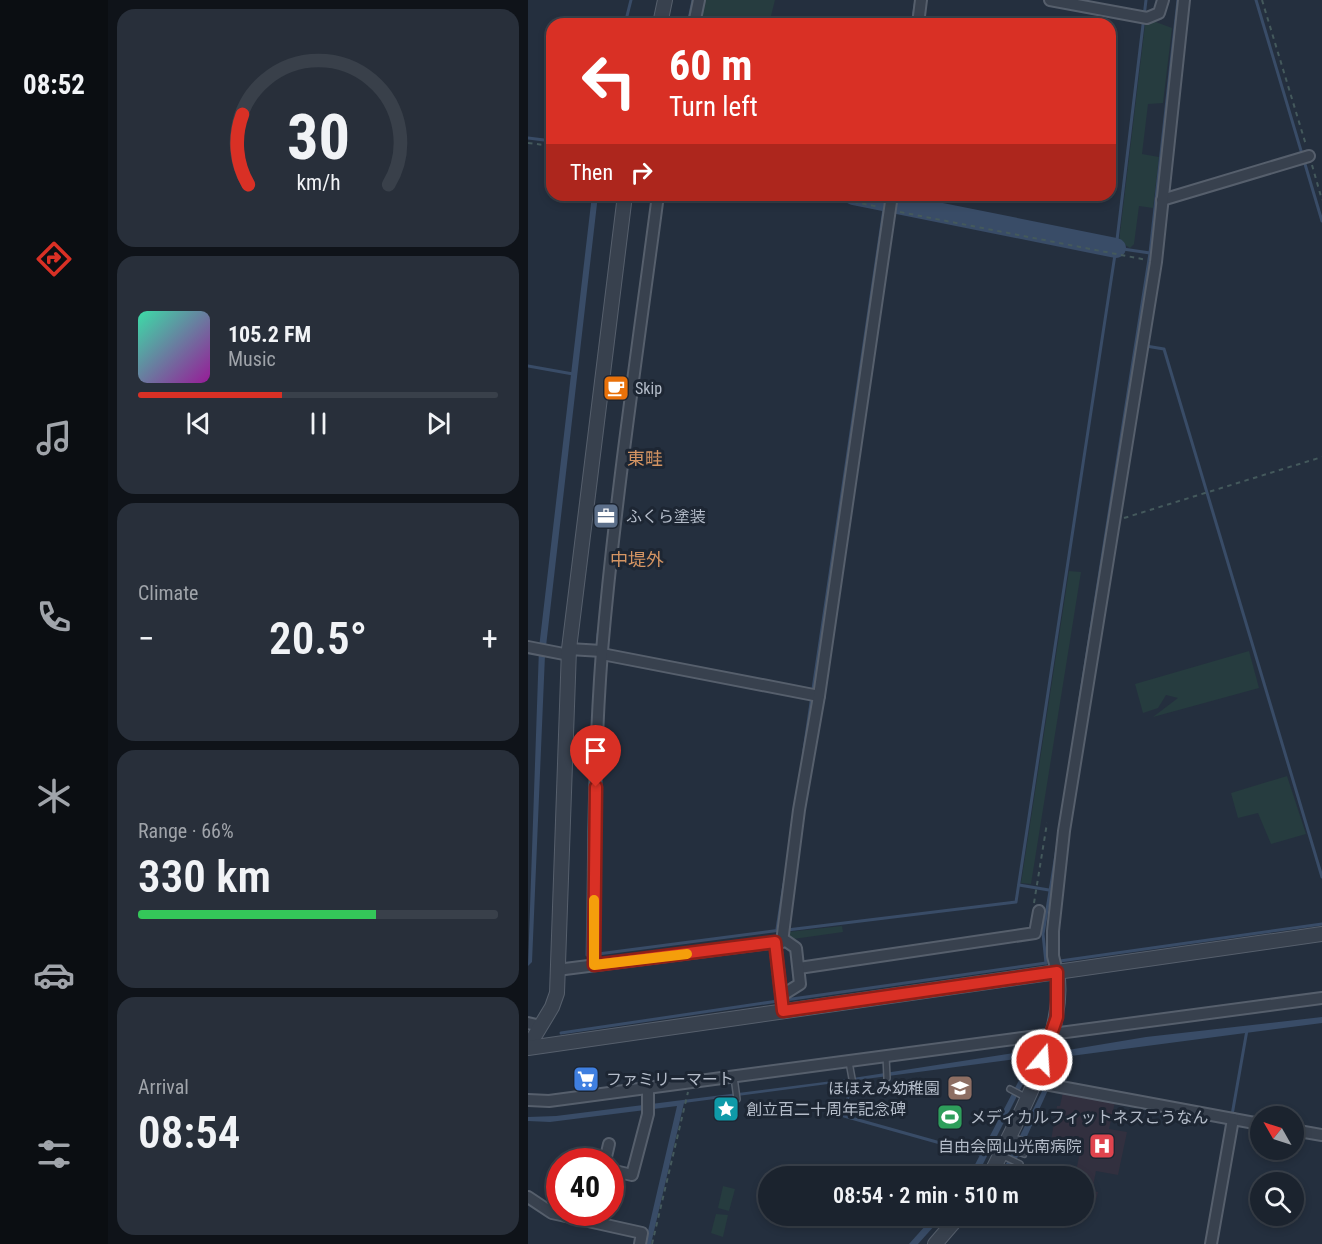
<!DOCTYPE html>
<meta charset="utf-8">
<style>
:root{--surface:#1b232e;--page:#282f3a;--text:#f1f3f6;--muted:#a0a4aa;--line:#39404a;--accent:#d93025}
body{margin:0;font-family:"Roboto Condensed","Noto Sans JP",sans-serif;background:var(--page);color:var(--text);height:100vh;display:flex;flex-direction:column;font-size:22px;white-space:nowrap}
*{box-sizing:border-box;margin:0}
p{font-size:20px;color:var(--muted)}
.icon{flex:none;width:33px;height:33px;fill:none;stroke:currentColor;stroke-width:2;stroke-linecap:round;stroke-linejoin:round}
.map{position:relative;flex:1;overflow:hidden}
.panel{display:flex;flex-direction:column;gap:9px;padding:9px;background:#0f1319;width:420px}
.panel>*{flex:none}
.top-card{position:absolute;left:18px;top:18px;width:570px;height:183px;border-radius:18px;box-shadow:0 3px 9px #0003,0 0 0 2px var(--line);background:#d93025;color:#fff;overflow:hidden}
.needle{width:39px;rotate:309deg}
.tools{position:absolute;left:722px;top:1106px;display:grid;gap:12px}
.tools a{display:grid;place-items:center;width:54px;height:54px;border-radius:50%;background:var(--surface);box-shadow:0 3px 9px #0003,0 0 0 2px var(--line);font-size:30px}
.speed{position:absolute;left:18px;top:1148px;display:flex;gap:12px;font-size:30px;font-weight:700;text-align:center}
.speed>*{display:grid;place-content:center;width:78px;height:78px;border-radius:50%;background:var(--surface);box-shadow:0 3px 9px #0003,0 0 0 2px var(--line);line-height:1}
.speed .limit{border:9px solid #d22;background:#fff;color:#111}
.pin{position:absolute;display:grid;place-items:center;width:51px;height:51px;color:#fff;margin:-62px -26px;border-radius:50% 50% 50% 0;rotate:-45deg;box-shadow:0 0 6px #0007}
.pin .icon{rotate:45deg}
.me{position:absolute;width:66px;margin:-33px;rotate:18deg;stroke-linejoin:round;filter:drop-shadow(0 0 4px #0008)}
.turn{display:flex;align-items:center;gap:21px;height:126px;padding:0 24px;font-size:27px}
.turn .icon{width:78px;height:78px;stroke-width:2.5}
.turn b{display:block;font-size:42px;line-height:51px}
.then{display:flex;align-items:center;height:57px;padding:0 24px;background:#0003;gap:12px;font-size:22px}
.big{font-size:45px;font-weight:600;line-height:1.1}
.panel .tile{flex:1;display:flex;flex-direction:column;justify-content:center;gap:9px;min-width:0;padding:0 21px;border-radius:18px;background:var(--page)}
.panel .dial{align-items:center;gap:0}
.dial svg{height:156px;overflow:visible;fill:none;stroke:var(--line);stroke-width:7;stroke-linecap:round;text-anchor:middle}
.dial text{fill:var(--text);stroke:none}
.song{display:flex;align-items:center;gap:18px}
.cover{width:72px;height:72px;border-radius:9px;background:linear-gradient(135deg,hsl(160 70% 55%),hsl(300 70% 35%))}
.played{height:6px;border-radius:3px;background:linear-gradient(90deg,var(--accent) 40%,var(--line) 40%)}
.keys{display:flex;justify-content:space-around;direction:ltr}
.heat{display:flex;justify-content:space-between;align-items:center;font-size:33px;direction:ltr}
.charge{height:9px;border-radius:4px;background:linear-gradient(90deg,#34c759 66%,var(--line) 0)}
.trip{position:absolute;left:230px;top:1166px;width:336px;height:60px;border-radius:30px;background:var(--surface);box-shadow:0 3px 9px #0003,0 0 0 2px var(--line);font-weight:600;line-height:60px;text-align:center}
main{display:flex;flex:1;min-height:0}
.tab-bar{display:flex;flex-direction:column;width:108px;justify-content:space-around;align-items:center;background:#0b0e12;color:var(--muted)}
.tab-bar .icon{width:42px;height:42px}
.tab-bar .current{color:var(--accent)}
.tab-bar b{font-size:27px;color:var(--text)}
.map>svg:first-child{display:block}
.medical{fill:#32303f}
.green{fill:#263c3f}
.water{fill:#394c67}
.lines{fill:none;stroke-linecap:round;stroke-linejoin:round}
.stream{stroke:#394c67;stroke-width:3}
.river{stroke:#394c67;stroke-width:20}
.service-casing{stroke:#565f6c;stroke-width:8}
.minor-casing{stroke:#565f6c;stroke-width:14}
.tertiary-casing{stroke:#565f6c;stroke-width:16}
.path{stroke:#44595c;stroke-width:2;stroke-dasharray:4.5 4.5;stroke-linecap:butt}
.service{stroke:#38414e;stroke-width:5}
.minor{stroke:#38414e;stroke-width:10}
.tertiary{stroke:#38414e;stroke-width:14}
.route-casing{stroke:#8d1f18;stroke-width:15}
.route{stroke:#d93025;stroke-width:10}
.slow{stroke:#f59e0b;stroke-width:10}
.labels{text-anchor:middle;stroke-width:6;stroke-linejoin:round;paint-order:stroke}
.poi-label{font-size:16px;fill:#b4bcc9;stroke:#1d2633;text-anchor:start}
.neighbourhood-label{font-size:18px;fill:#d59563;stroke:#1d2633}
</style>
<main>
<nav class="tab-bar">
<b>08:52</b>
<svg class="icon current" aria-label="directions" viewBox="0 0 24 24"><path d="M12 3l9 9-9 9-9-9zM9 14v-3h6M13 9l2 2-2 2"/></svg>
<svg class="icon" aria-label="music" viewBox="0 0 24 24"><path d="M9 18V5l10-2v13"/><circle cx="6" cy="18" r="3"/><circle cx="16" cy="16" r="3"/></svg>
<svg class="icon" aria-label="phone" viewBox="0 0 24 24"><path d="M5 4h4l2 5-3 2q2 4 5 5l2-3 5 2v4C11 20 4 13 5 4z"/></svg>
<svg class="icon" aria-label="climate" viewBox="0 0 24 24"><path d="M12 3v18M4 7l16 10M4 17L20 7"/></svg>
<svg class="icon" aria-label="car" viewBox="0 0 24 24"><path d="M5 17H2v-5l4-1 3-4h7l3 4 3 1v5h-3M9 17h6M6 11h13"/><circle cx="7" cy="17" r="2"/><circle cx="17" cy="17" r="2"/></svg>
<svg class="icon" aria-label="filters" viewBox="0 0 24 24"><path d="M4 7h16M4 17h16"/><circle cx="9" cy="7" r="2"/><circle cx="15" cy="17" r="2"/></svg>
</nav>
<section class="panel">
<div class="tile dial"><svg viewBox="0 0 100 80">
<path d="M14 69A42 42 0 1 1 86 69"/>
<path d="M14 69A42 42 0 0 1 11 33" stroke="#d93025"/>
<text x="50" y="56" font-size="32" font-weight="700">30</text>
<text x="50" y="72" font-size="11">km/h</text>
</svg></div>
<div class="tile">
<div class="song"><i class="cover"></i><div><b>105.2 FM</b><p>Music</p></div></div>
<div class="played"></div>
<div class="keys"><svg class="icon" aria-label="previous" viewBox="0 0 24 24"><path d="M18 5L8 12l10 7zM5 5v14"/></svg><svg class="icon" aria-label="pause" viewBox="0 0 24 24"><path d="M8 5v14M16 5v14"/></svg><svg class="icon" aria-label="next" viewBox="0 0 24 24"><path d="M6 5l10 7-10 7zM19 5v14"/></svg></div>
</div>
<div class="tile"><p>Climate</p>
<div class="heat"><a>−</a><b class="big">20.5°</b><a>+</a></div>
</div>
<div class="tile"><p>Range · 66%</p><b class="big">330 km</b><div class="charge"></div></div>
<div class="tile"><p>Arrival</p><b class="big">08:54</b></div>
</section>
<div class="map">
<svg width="794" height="1244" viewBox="0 0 794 1244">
<rect width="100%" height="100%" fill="#242f3e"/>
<polygon class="medical" points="535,1092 587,1102 581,1129 599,1132 590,1175 568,1171 564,1191 570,1192 568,1200 555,1198 555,1176 547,1176 553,1147 547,1146 546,1151 522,1146 529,1106 532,1106"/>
<g class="green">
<polygon points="174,0 247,0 241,24 169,24"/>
<polygon points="625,21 644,28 635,103 620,104 614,154 631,157 625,208 611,206 606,244 602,248 591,241 617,25"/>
<polygon points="541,571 553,572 503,884 493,883"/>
<polygon points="721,651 731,688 625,717 650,698 638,695 630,708 615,713 607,684"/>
<polygon points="759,776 778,834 743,844 730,813 710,818 703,793"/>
<polygon points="314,926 315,932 265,939 260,936 260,932"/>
<polygon points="195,1186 207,1189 201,1211 190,1208"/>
<polygon points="188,1214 200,1215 195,1237 183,1233"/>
</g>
<g class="water">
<polygon points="64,195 70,195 17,655 4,962 0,966 11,648"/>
<polygon points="794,1017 794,1023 535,1057 481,1176 472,1176 534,1051 618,1037"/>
<polygon points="486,1053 496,1053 505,1059 502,1070 449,1176 441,1176 500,1063 495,1058 156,1103 123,1244 117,1244 149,1106 22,1122 0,1121 0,1117 28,1116 312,1080"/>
<polygon points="407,1215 416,1215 390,1244 381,1244"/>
</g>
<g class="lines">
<g class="stream">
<polyline points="728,0 794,221"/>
<polyline points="97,24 103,0"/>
<polyline points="160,24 165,0"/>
<polyline points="384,24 388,0"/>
<polyline points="0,138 24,141"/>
<polyline points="588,248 622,253"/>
<polyline points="618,346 636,349 794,877"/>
<polyline points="0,366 45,374"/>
<polyline points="69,649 70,634"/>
<polyline points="551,705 622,253 650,0"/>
<polyline points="276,750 357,202"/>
<polyline points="62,793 59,955 62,955"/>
<polyline points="491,885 521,890"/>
<polyline points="249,929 256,884"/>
<polyline points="259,930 488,902 588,248 618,0"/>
<polyline points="70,954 253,930"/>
<polyline points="532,961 794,924"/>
<polyline points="518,963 515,934 530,842"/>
<polyline points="257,1000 518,963"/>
<polyline points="33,1033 250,1001"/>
<polyline points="323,1082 316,1116 455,1155"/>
<polyline points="704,1115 719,1030"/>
</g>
<g class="river">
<polyline points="325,195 360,202"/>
<polyline points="369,204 588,248"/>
</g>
<defs>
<g id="service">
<polyline points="358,1056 359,1078"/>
<polyline points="321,1062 325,1084"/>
<polyline points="206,1077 209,1099"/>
<polyline points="482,1089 499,1098"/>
<polyline points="482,1136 497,1142"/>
<polyline points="477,1147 496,1154"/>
<polyline points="473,1155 492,1164 491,1170"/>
</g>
<g id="minor">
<polyline points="522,0 619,18 631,13 635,0"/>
<polyline points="166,24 171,0"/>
<polyline points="390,24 393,0"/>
<polyline points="634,200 781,156"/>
<polyline points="0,647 41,655"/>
<polyline points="41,649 74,651"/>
<polyline points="74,654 291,696"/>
<polyline points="247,942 254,1002"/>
<polyline points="254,942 271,810 291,696 364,195"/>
<path d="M66,965C65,861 66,755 74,651C87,499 110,347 130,195"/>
<polyline points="271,968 507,933 511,911"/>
<polyline points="29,970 258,941 268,948 272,984 253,996"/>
<polyline points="529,972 525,956 525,931 536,831 628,262 656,0"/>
<polyline points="0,1023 13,1026"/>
<polyline points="506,1082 732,1124"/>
<polyline points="0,1100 21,1101 794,998"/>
<polyline points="765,1130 794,1135"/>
<polyline points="77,1161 81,1144"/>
<polyline points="82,1170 104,1175 120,1114 120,1087"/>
<polyline points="0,1197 24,1213 114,1233 112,1244"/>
<polyline points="683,1244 705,1119"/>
</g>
<g id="tertiary">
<polyline points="132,24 137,0"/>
<polyline points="0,1047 24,1007 29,993 41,649 97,195"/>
<polyline points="0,1048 794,934"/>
<path d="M462,1176C488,1120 540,1034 529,972"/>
<polyline points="407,1244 432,1215"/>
</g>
</defs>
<use href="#service" class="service-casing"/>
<use href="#minor" class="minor-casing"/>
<use href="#tertiary" class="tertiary-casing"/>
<g class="path">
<polyline points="734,0 778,145"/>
<polyline points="0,143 24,146"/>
<polyline points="784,165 794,200"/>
<polyline points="290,195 352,207"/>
<polyline points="372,212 619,260"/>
<polyline points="596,518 794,457"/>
<polyline points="506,903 519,823"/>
<polyline points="124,1244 160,1092"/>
</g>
<use href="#service" class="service"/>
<use href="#minor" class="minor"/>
<use href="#tertiary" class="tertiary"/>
</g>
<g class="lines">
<defs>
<polyline id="route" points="68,787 66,965 247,942 255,1011 529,972 529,1017 514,1060"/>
</defs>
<use href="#route" class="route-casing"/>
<use href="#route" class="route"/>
<polyline class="slow" points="66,900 66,965 159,954"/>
</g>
<defs>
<symbol id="cafe-square" viewBox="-11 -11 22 22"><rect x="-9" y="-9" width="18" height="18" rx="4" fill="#e8710a" stroke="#1d2633"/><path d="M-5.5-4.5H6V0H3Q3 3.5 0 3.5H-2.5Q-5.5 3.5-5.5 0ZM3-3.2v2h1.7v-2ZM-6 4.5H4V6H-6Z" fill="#fff"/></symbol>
<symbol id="office-square" viewBox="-11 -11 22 22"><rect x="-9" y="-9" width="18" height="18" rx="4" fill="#5c6f8a" stroke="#1d2633"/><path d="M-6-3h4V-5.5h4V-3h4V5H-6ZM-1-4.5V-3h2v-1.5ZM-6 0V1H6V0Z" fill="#fff"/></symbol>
<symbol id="supermarket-square" viewBox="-11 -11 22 22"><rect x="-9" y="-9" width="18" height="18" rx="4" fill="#3f7fe0" stroke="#1d2633"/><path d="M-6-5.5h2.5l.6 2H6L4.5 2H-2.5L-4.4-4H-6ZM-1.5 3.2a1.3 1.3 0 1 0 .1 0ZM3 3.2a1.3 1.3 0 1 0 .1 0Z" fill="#fff"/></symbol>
<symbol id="school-square" viewBox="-11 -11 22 22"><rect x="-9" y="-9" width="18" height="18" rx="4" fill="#8d6e63" stroke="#1d2633"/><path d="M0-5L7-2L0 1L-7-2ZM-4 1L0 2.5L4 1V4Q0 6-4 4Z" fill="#fff"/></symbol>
<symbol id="sight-square" viewBox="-11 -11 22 22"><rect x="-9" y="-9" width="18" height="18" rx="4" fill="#0f9aa8" stroke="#1d2633"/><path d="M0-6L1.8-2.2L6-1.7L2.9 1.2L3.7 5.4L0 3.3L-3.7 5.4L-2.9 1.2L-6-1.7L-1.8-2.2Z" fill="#fff"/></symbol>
<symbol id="stadium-square" viewBox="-11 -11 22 22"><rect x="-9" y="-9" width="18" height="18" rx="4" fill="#2e9e5b" stroke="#1d2633"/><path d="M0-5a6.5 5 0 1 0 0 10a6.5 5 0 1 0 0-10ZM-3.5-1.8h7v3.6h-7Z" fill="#fff"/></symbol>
<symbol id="hospital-square" viewBox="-11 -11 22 22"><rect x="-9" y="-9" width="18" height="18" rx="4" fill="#e0444e" stroke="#1d2633"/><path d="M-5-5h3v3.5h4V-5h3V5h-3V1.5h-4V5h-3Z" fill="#fff"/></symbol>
</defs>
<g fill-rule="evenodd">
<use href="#cafe-square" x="73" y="373" width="30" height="30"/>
<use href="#office-square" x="63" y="501" width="30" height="30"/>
<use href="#supermarket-square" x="43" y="1064" width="30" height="30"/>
<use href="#school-square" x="417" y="1073" width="30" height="30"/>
<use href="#sight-square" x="183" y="1094" width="30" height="30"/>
<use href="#stadium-square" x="407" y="1102" width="30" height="30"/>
<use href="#hospital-square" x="559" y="1131" width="30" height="30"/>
</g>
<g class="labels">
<g class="poi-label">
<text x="107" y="394">Skip</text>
<text x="98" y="522">ふくら塗装</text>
<text x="78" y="1085">ファミリーマート</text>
<text x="412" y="1094" text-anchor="end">ほほえみ幼稚園</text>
<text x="218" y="1115">創立百二十周年記念碑</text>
<text x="442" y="1123">メディカルフィットネスこうなん</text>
<text x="554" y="1152" text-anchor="end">自由会岡山光南病院</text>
</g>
<g class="neighbourhood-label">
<text x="117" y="465">東畦</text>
<text x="109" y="566">中堤外</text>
</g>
</g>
</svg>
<div class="tools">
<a><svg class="needle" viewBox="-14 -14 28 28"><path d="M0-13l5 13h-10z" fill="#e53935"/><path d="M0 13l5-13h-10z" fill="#a0a4aa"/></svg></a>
<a><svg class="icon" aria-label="search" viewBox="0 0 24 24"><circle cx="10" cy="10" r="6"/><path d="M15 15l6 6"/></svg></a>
</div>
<div class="speed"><div class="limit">40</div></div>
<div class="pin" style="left:68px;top:787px;background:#d93025"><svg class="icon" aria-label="arrive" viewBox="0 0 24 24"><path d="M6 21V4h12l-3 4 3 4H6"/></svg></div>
<svg class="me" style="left:514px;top:1060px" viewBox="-20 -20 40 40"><circle r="17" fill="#d93025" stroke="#fff" stroke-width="3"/><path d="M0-11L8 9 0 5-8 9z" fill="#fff"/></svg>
<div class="trip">08:54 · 2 min · 510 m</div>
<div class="top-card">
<div class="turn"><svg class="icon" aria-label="left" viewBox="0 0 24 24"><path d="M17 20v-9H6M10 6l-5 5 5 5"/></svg><div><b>60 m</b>Turn left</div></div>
<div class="then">Then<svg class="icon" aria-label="right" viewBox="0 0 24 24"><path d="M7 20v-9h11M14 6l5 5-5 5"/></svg></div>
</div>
</div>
</main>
